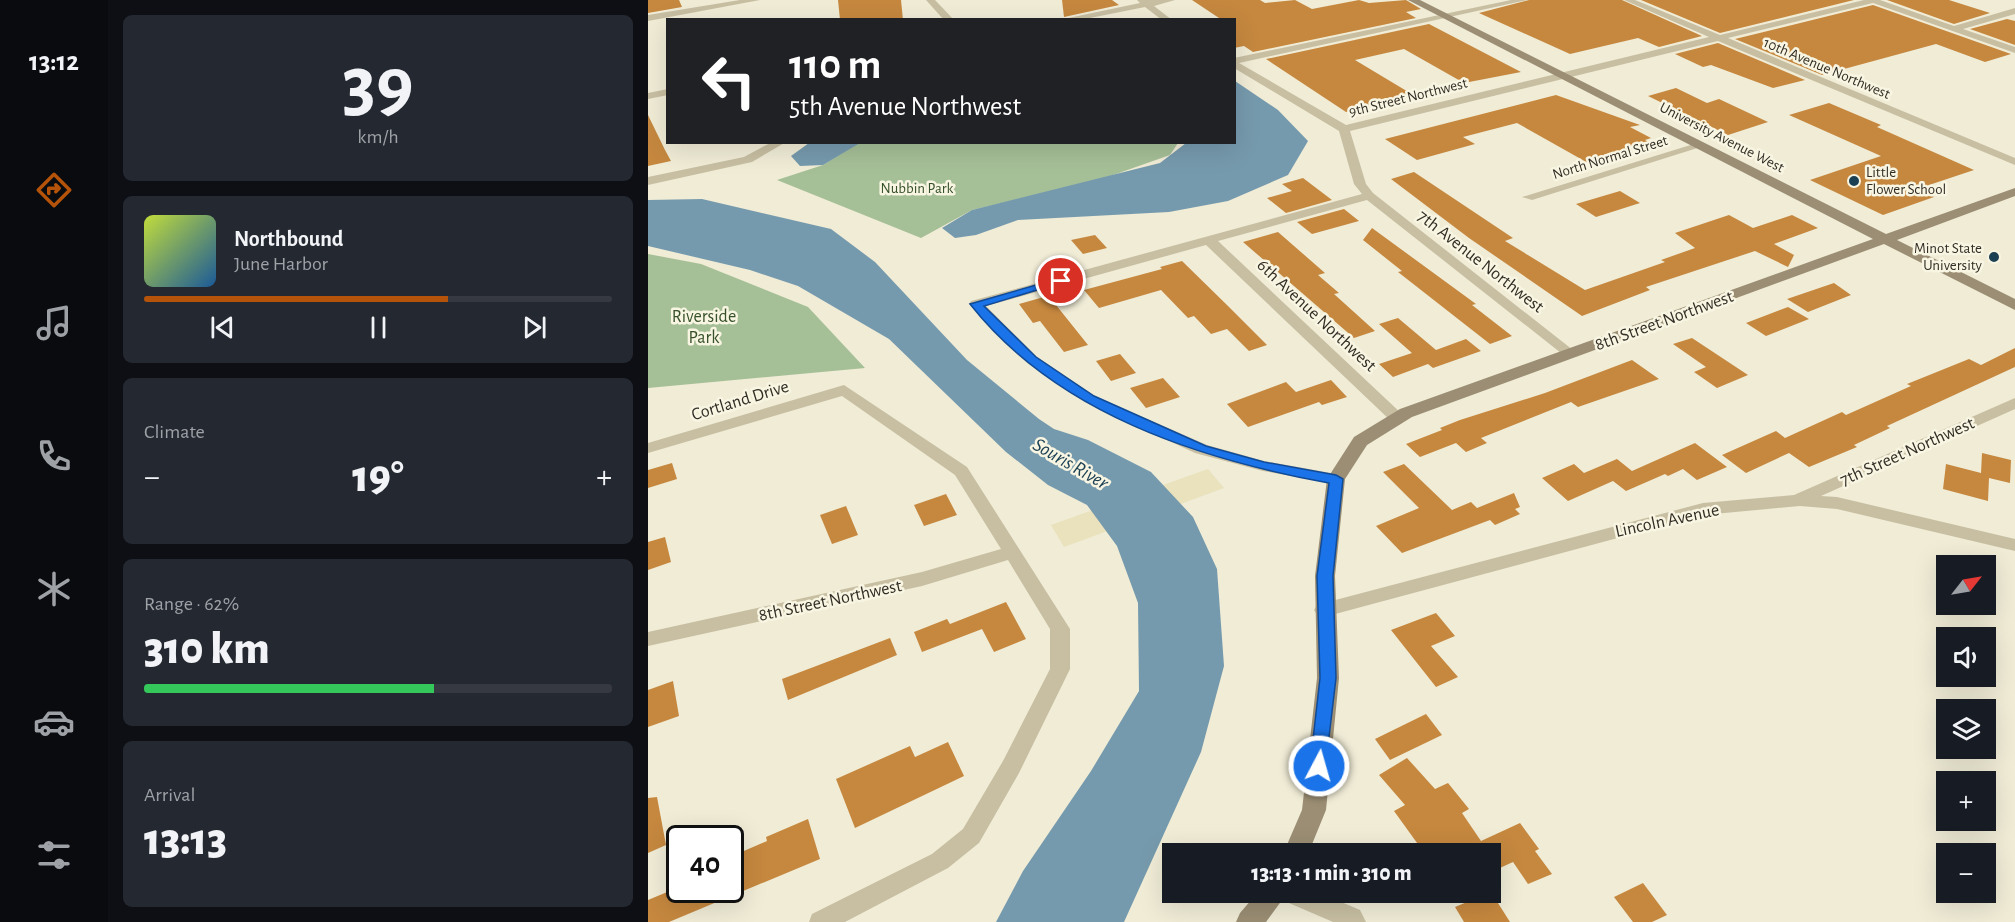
<!DOCTYPE html>
<meta charset="utf-8">
<style>
:root{--surface:#171b24;--page:#242831;--text:#f1f3f6;--muted:#9ea1a6;--line:#363941;--accent:#b45309}
body{margin:0;font-family:"Alegreya Sans",sans-serif;background:var(--page);color:var(--text);height:100vh;display:flex;flex-direction:column;font-size:22px;white-space:nowrap}
*{box-sizing:border-box;margin:0}
p{font-size:20px;color:var(--muted)}
.icon{flex:none;width:33px;height:33px;fill:none;stroke:currentColor;stroke-width:2;stroke-linecap:round;stroke-linejoin:round}
.map{position:relative;flex:1;overflow:hidden}
.sheet{display:flex;flex-direction:column;gap:15px;padding:15px;background:#0d0f14;width:540px}
.sheet>*{flex:none}
.top-card{position:absolute;left:18px;top:18px;width:570px;height:126px;border-radius:0px;box-shadow:0 6px 24px #0002;background:#202124;color:#fff;overflow:hidden}
.needle{width:39px;rotate:59deg}
.tools{position:absolute;left:1288px;top:555px;display:grid;gap:12px}
.tools a{display:grid;place-items:center;width:60px;height:60px;border-radius:0px;background:var(--surface);box-shadow:0 6px 24px #0002;font-size:30px}
.speed{position:absolute;left:18px;top:825px;display:flex;gap:12px;font-size:30px;font-weight:700;text-align:center}
.speed>*{display:grid;place-content:center;width:78px;height:78px;border-radius:50%;background:var(--surface);box-shadow:0 6px 24px #0002;line-height:1}
.speed .limit{border:3px solid #111;border-radius:9px;background:#fff;color:#111}
.pin{position:absolute;display:grid;place-items:center;width:51px;height:51px;color:#fff;margin:-26px;border:3px solid #fff;border-radius:50%;box-shadow:0 2px 6px #0007}
.me{position:absolute;width:66px;margin:-33px;rotate:6deg;stroke-linejoin:round;filter:drop-shadow(0 0 4px #0008)}
.turn{display:flex;align-items:center;gap:21px;height:126px;padding:0 24px;font-size:27px}
.turn .icon{width:78px;height:78px;stroke-width:2.5}
.turn b{display:block;font-size:42px;line-height:51px}
.big{font-size:45px;font-weight:800;line-height:1.1}
.sheet .card{flex:1;display:flex;flex-direction:column;justify-content:center;gap:9px;min-width:0;padding:0 21px;border-radius:9px;background:var(--page)}
.sheet .dial{align-items:center;gap:0}
.dial b{font-size:78px;line-height:1}
.song{display:flex;align-items:center;gap:18px}
.cover{width:72px;height:72px;border-radius:9px;background:linear-gradient(135deg,hsl(70 70% 55%),hsl(210 70% 35%))}
.played{height:6px;border-radius:3px;background:linear-gradient(90deg,var(--accent) 65%,var(--line) 65%)}
.keys{display:flex;justify-content:space-around;direction:ltr}
.heat{display:flex;justify-content:space-between;align-items:center;font-size:33px;direction:ltr}
.charge{height:9px;border-radius:4px;background:linear-gradient(90deg,#34c759 62%,var(--line) 0)}
.trip{position:absolute;left:514px;top:843px;width:339px;height:60px;border-radius:0px;background:var(--surface);box-shadow:0 6px 24px #0002;font-weight:800;line-height:60px;text-align:center}
main{display:flex;flex:1;min-height:0}
.menu{display:flex;flex-direction:column;width:108px;justify-content:space-around;align-items:center;background:#090b0e;color:var(--muted)}
.menu .icon{width:42px;height:42px}
.menu .selected{color:var(--accent)}
.menu b{font-size:27px;color:var(--text)}
.map>svg:first-child{display:block}
.green{fill:#a5bf97}
.plaza{fill:#e9e2bd}
.water{fill:#769aad}
.building{fill:#c6883f}
.lines{fill:none;stroke-linecap:round;stroke-linejoin:round}
.street{fill:#c8bfa3;fill-rule:evenodd}
.secondary{fill:#9b8e74;fill-rule:evenodd}
.route{fill:#1a73e8;stroke:#114b97;stroke-width:1.5}
.poi-dot{fill:#1b3f53;stroke:#f8f5e2;stroke-width:2}
.labels{text-anchor:middle;stroke-width:5;stroke-linejoin:round;paint-order:stroke}
.far-street-label{font-size:15px;fill:#332d25;stroke:#f8f5e2}
.far-poi-label{font-size:15px;fill:#332d25;stroke:#f8f5e2;text-anchor:start}
.far-park-label{font-size:15px;fill:#365129;stroke:#f8f5e2}
.street-label{font-size:18px;fill:#332d25;stroke:#f8f5e2}
.park-label{font-size:18px;fill:#365129;stroke:#f8f5e2}
.water-label{font-size:20px;font-style:italic;fill:#1b3f53;stroke:#f8f5e2}
</style>
<main>
<nav class="menu">
<b>13:12</b>
<svg class="icon selected" aria-label="directions" viewBox="0 0 24 24"><path d="M12 3l9 9-9 9-9-9zM9 14v-3h6M13 9l2 2-2 2"/></svg>
<svg class="icon" aria-label="music" viewBox="0 0 24 24"><path d="M9 18V5l10-2v13"/><circle cx="6" cy="18" r="3"/><circle cx="16" cy="16" r="3"/></svg>
<svg class="icon" aria-label="phone" viewBox="0 0 24 24"><path d="M5 4h4l2 5-3 2q2 4 5 5l2-3 5 2v4C11 20 4 13 5 4z"/></svg>
<svg class="icon" aria-label="climate" viewBox="0 0 24 24"><path d="M12 3v18M4 7l16 10M4 17L20 7"/></svg>
<svg class="icon" aria-label="car" viewBox="0 0 24 24"><path d="M5 17H2v-5l4-1 3-4h7l3 4 3 1v5h-3M9 17h6M6 11h13"/><circle cx="7" cy="17" r="2"/><circle cx="17" cy="17" r="2"/></svg>
<svg class="icon" aria-label="filters" viewBox="0 0 24 24"><path d="M4 7h16M4 17h16"/><circle cx="9" cy="7" r="2"/><circle cx="15" cy="17" r="2"/></svg>
</nav>
<section class="sheet">
<div class="card dial"><b>39</b><p>km/h</p></div>
<div class="card">
<div class="song"><i class="cover"></i><div><b>Northbound</b><p>June Harbor</p></div></div>
<div class="played"></div>
<div class="keys"><svg class="icon" aria-label="previous" viewBox="0 0 24 24"><path d="M18 5L8 12l10 7zM5 5v14"/></svg><svg class="icon" aria-label="pause" viewBox="0 0 24 24"><path d="M8 5v14M16 5v14"/></svg><svg class="icon" aria-label="next" viewBox="0 0 24 24"><path d="M6 5l10 7-10 7zM19 5v14"/></svg></div>
</div>
<div class="card"><p>Climate</p>
<div class="heat"><a>−</a><b class="big">19°</b><a>+</a></div>
</div>
<div class="card"><p>Range · 62%</p><b class="big">310 km</b><div class="charge"></div></div>
<div class="card"><p>Arrival</p><b class="big">13:13</b></div>
</section>
<div class="map">
<svg width="1367" height="922" viewBox="0 0 1367 922">
<rect width="100%" height="100%" fill="#f0ecd6"/>
<g class="green">
<polygon points="211,143 530,143 522,155 451,180 324,210 273,238 129,180 175,165"/>
<polygon points="0,254 53,264 160,307 217,368 0,388"/>
</g>
<polygon class="plaza" points="560,469 576,488 416,547 403,525"/>
<g class="water">
<polygon points="587,81 630,110 660,141 640,175 580,201 521,212 370,220 328,235 307,238 294,228 324,210 512,163 538,143 586,142"/>
<polygon points="161,143 161,142 212,143 175,165 152,166 143,156"/>
<polygon points="54,199 183,229 227,262 319,360 391,419 406,429 440,440 503,472 545,517 569,569 576,666 553,752 476,922 348,922 375,871 443,771 491,691 490,603 469,546 439,505 400,485 358,452 241,339 150,286 102,270 0,246 0,200"/>
</g>
<g class="building">
<polygon points="0,0 31,0 34,7 0,13"/>
<polygon points="190,0 253,0 255,20 192,20"/>
<polygon points="414,0 464,0 471,5 416,17"/>
<polygon points="544,0 612,0 617,3 647,0 664,9 711,0 721,3 758,0 773,9 758,12 768,18 605,52 596,46 586,48 586,20 574,20"/>
<polygon points="881,0 974,0 1054,36 1011,47 990,38 922,54 831,13"/>
<polygon points="993,0 1206,0 1072,33"/>
<polygon points="1239,0 1301,0 1342,13 1306,24"/>
<polygon points="1225,5 1363,54 1337,62 1288,44 1174,75 1087,39"/>
<polygon points="1359,19 1367,21 1367,45 1322,29"/>
<polygon points="781,24 873,72 816,83 756,49 707,60 767,96 698,112 618,59"/>
<polygon points="1070,43 1157,80 1125,88 1063,65 1055,67 1027,54"/>
<polygon points="1028,88 1059,103 1071,99 1120,122 1080,135 1000,96"/>
<polygon points="908,95 992,125 982,127 1003,138 997,140 1004,144 940,163 869,123 815,137 827,144 769,160 737,139"/>
<polygon points="1181,103 1233,125 1229,127 1326,170 1269,189 1286,197 1235,215 1162,180 1233,156 1141,115"/>
<polygon points="0,115 17,150 23,161 0,166"/>
<polygon points="766,172 865,238 857,241 937,290 1017,262 1013,260 1047,248 1027,233 1081,215 1105,228 1144,215 1170,228 1126,244 1146,255 1140,267 1107,251 998,287 1002,290 934,316 821,238 743,179"/>
<polygon points="655,178 684,200 638,213 619,198 644,191 634,184"/>
<polygon points="972,191 992,203 948,217 928,204"/>
<polygon points="696,209 711,221 664,234 649,222"/>
<polygon points="724,228 828,304 824,305 864,336 842,344 750,272 754,271 715,240"/>
<polygon points="630,232 677,273 670,275 691,293 686,294 727,331 706,338 595,242"/>
<polygon points="447,235 459,248 435,254 423,240"/>
<polygon points="534,261 579,305 619,345 601,351 579,329 563,334 546,316 540,318 513,290 451,308 436,290 514,269 512,267"/>
<polygon points="1186,283 1203,295 1160,312 1139,299"/>
<polygon points="396,297 399,301 404,300 440,345 416,352 392,321 385,323 371,304"/>
<polygon points="1140,307 1161,319 1118,336 1098,323"/>
<polygon points="750,318 788,350 818,339 833,351 785,368 780,364 745,377 731,364 764,353 731,324"/>
<polygon points="1044,338 1100,375 1069,388 1046,372 1058,367 1025,344"/>
<polygon points="1367,348 1367,367 1239,426 1242,428 1206,445 1209,447 1161,467 1141,453 1098,473 1074,455 1128,431 1137,438 1194,412 1198,415 1263,386 1259,384 1321,359 1333,365"/>
<polygon points="472,354 488,373 463,381 448,361"/>
<polygon points="984,360 1011,379 930,407 923,402 833,438 839,443 818,452 808,443 772,457 758,444 794,430 792,428 812,420 897,393"/>
<polygon points="515,378 532,397 498,408 482,388"/>
<polygon points="683,380 699,397 674,405 671,402 600,427 579,404 638,382 648,392"/>
<polygon points="1047,443 1079,467 1049,480 1035,469 1020,476 1017,474 978,491 965,481 920,501 894,478 926,464 936,473 969,459 984,471"/>
<polygon points="1334,453 1363,460 1362,483 1341,478 1340,501 1295,489 1298,464 1333,473"/>
<polygon points="24,463 29,479 0,488 0,470"/>
<polygon points="756,464 804,510 823,502 829,508 866,493 872,507 867,509 872,514 847,525 842,520 754,553 728,526 771,508 735,472"/>
<polygon points="298,494 309,515 276,526 266,505"/>
<polygon points="198,506 210,535 184,544 172,515"/>
<polygon points="17,537 23,562 0,570 0,542"/>
<polygon points="358,602 378,639 346,652 334,629 274,652 266,632 299,619 302,624"/>
<polygon points="788,613 807,636 783,646 810,677 788,687 743,630"/>
<polygon points="242,638 249,655 140,700 134,679"/>
<polygon points="25,681 31,716 0,727 0,690"/>
<polygon points="778,714 794,735 742,760 727,739"/>
<polygon points="300,742 316,776 207,828 188,779 262,746 267,757"/>
<polygon points="759,758 787,789 800,783 821,809 814,813 833,841 872,823 891,849 887,851 904,874 880,884 865,862 843,872 843,854 777,854 746,811 757,805 731,775"/>
<polygon points="9,797 18,845 0,853 0,798"/>
<polygon points="160,819 172,859 21,922 0,922 0,900 24,890 82,890 82,857 119,841 118,837"/>
<polygon points="995,883 1019,915 1004,922 985,922 966,897"/>
<polygon points="843,892 862,922 816,922 807,907"/>
</g>
<g class="lines">
<g class="street">
<polygon points="92,0 112,0 0,21 0,15"/>
<polygon points="278,0 287,0 306,20 296,20"/>
<polygon points="489,0 527,0 506,6 524,20 514,20 497,7 432,20 411,20 492,3"/>
<polygon points="863,0 879,0 591,63 698,125 1061,37 976,0 987,0 1072,35 1216,0 1232,0 1306,26 1367,8 1367,14 1315,29 1367,47 1367,53 1225,3 1080,38 1367,158 1367,165 1070,41 702,131 718,184 725,193 930,354 928,357 918,357 719,200 570,241 755,415 757,418 749,423 743,421 558,245 338,306 388,356 447,396 559,445 616,461 694,475 696,479 688,484 615,471 547,453 437,402 378,362 321,304 323,301 714,194 706,184 691,131 586,68 586,58"/>
<polygon points="20,89 20,95 0,99 0,93"/>
<polygon points="124,142 138,142 104,162 0,185 0,177 96,157"/>
<polygon points="1049,143 1059,145 884,200 874,197"/>
<polygon points="196,385 319,467 422,629 422,669 371,773 331,843 300,868 197,922 161,922 164,914 284,854 315,829 355,761 402,669 402,629 360,560 274,586 0,646 0,632 274,572 353,549 307,475 194,396 0,453 0,443"/>
<polygon points="1367,398 1367,409 1173,496 1189,497 1367,539 1367,551 1189,509 1152,506 1055,515 676,617 669,615 666,610 669,605 676,603 1055,503 1146,495"/>
<polygon points="630,892 670,892 712,910 718,922 685,922 634,900"/>
</g>
<g class="secondary">
<polygon points="760,0 772,0 1238,234 1367,188 1367,196 1249,240 1367,299 1367,310 1236,244 764,417 719,445 697,479 687,576 691,678 678,810 660,854 635,854 654,810 669,678 667,576 679,479 706,437 752,409 1225,239"/>
<polygon points="610,892 640,892 618,922 588,922 592,913"/>
</g>
</g>
<path class="route" d="M409,279L419,281L336,306L388,357L446,396L558,446L616,462L688,475L695,479L685,576L688,678L677,771L671,773L664,771L662,766L672,678L669,576L681,483C550,459 408,413 322,304Z"/>
<g class="poi-dot">
<circle cx="1206" cy="181" r="6"/>
<circle cx="1346" cy="257" r="6"/>
</g>
<g class="labels">
<g class="far-street-label">
<text transform="translate(1179 68) rotate(23)" y="5">10th Avenue Northwest</text>
<text transform="translate(760 97) rotate(-14)" y="5">9th Street Northwest</text>
<text transform="translate(1074 137) rotate(27)" y="5">University Avenue West</text>
<text transform="translate(962 157) rotate(-17)" y="5">North Normal Street</text>
</g>
<g class="far-poi-label">
<text x="1218" y="177">Little<tspan x="1218" dy="17">Flower School</tspan></text>
<text x="1334" y="253" text-anchor="end">Minot State<tspan x="1334" dy="17">University</tspan></text>
</g>
<g class="far-park-label">
<text x="269" y="193">Nubbin Park</text>
</g>
<g class="street-label">
<text transform="translate(833 261) rotate(38)" y="6">7th Avenue Northwest</text>
<text transform="translate(669 315) rotate(43)" y="6">6th Avenue Northwest</text>
<text transform="translate(1016 320) rotate(-20)" y="6">8th Street Northwest</text>
<text transform="translate(92 400) rotate(-17)" y="6">Cortland Drive</text>
<text transform="translate(1259 451) rotate(-24)" y="6">7th Street Northwest</text>
<text transform="translate(1019 520) rotate(-12)" y="6">Lincoln Avenue</text>
<text transform="translate(182 600) rotate(-12)" y="6">8th Street Northwest</text>
</g>
<g class="park-label">
<text x="56" y="322">Riverside<tspan x="56" dy="21">Park</tspan></text>
</g>
<g class="water-label">
<text transform="translate(423 463) rotate(30)" y="7">Souris River</text>
</g>
</g>
</svg>
<div class="tools">
<a><svg class="needle" viewBox="-14 -14 28 28"><path d="M0-13l5 13h-10z" fill="#e53935"/><path d="M0 13l5-13h-10z" fill="#9ea1a6"/></svg></a>
<a><svg class="icon" aria-label="sound" viewBox="0 0 24 24"><path d="M4 9h4l5-4v14l-5-4H4zM17 9q2 3 0 6"/></svg></a>
<a><svg class="icon" aria-label="layers" viewBox="0 0 24 24"><path d="M12 4l9 5-9 5-9-5zM3 14l9 5 9-5"/></svg></a>
<a>+</a>
<a>−</a>
</div>
<div class="speed"><div class="limit">40</div></div>
<div class="pin" style="left:413px;top:281px;background:#d93025"><svg class="icon" aria-label="arrive" viewBox="0 0 24 24"><path d="M6 21V4h12l-3 4 3 4H6"/></svg></div>
<svg class="me" style="left:671px;top:766px" viewBox="-20 -20 40 40"><circle r="17" fill="#1a73e8" stroke="#fff" stroke-width="3"/><path d="M0-11L8 9 0 5-8 9z" fill="#fff"/></svg>
<div class="trip">13:13 · 1 min · 310 m</div>
<div class="top-card">
<div class="turn"><svg class="icon" aria-label="left" viewBox="0 0 24 24"><path d="M17 20v-9H6M10 6l-5 5 5 5"/></svg><div><b>110 m</b>5th Avenue Northwest</div></div>
</div>
</div>
</main>
